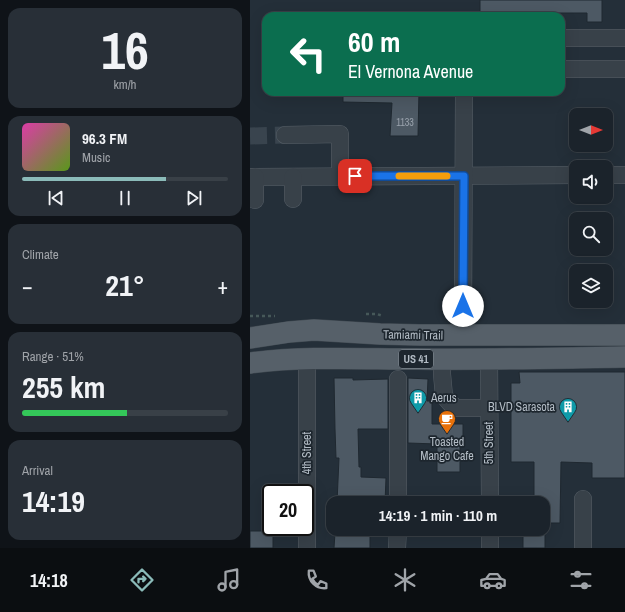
<!DOCTYPE html>
<meta charset="utf-8">
<style>
:root{--surface:#1b232b;--page:#282f37;--text:#f1f3f6;--muted:#a0a4a9;--line:#394047;--accent:#8bbbb9}
body{margin:0;font-family:"Archivo Narrow",sans-serif;background:var(--page);color:var(--text);height:100vh;display:flex;flex-direction:column;font-size:15px;white-space:nowrap}
*{box-sizing:border-box;margin:0}
p{font-size:13px;color:var(--muted)}
.icon{flex:none;width:22px;height:22px;fill:none;stroke:currentColor;stroke-width:2;stroke-linecap:round;stroke-linejoin:round}
.map{position:relative;flex:1;overflow:hidden}
.drawer{display:flex;flex-direction:column;gap:8px;padding:8px;background:#0f1318;width:250px}
.drawer>*{flex:none}
.guide{position:absolute;left:12px;top:12px;width:303px;height:84px;border-radius:12px;box-shadow:0 4px 16px #0002,0 0 0 1px var(--line);background:#0b6e4f;color:#fff;overflow:hidden}
.needle{width:26px;rotate:90deg}
.fabs{position:absolute;left:319px;top:108px;display:grid;gap:8px}
.fabs a{display:grid;place-items:center;width:44px;height:44px;border-radius:8px;background:var(--surface);box-shadow:0 4px 16px #0002,0 0 0 1px var(--line);font-size:20px}
.speed{position:absolute;left:12px;top:484px;display:flex;gap:8px;font-size:20px;font-weight:700;text-align:center}
.speed>*{display:grid;place-content:center;width:52px;height:52px;border-radius:50%;background:var(--surface);box-shadow:0 4px 16px #0002,0 0 0 1px var(--line);line-height:1}
.speed .limit{border:2px solid #111;border-radius:6px;background:#fff;color:#111}
.pin{position:absolute;display:grid;place-items:center;width:34px;height:34px;color:#fff;margin:-17px;border-radius:8px;box-shadow:0 2px 6px #0006}
.me{position:absolute;width:44px;margin:-22px;rotate:0deg;stroke-linejoin:round;filter:drop-shadow(0 0 3px #0008)}
.turn{display:flex;align-items:center;gap:14px;height:84px;padding:0 20px;font-size:18px}
.turn .icon{width:52px;height:52px;stroke-width:2.5}
.turn b{display:block;font-size:28px;line-height:34px}
.big{font-size:30px;font-weight:800;line-height:1.1}
.drawer .card{flex:1;display:flex;flex-direction:column;justify-content:center;gap:6px;min-width:0;padding:0 14px;border-radius:12px;background:var(--page)}
.drawer .dial{align-items:center;gap:0}
.dial b{font-size:52px;line-height:1}
.song{display:flex;align-items:center;gap:12px}
.cover{width:48px;height:48px;border-radius:6px;background:linear-gradient(135deg,hsl(320 70% 55%),hsl(90 70% 35%))}
.played{height:4px;border-radius:2px;background:linear-gradient(90deg,var(--accent) 70%,var(--line) 70%)}
.keys{display:flex;justify-content:space-around;direction:ltr}
.heat{display:flex;justify-content:space-between;align-items:center;font-size:22px;direction:ltr}
.charge{height:6px;border-radius:3px;background:linear-gradient(90deg,#34c759 51%,var(--line) 0)}
.trip{position:absolute;left:76px;top:496px;width:224px;height:40px;border-radius:12px;background:var(--surface);box-shadow:0 4px 16px #0002,0 0 0 1px var(--line);font-weight:800;line-height:40px;text-align:center}
.menu{display:flex;height:64px;justify-content:space-around;align-items:center;background:#0b0e11;color:var(--muted)}
.menu .icon{width:28px;height:28px}
.menu .current{color:var(--accent)}
.menu b{font-size:18px;color:var(--text)}
main{display:flex;flex:1;min-height:0}
.map>svg:first-child{display:block}
.building{fill:#4d5964;stroke:#1f2830}
.lines{fill:none;stroke-linecap:round;stroke-linejoin:round}
.minor-tunnel{stroke:#39444e;stroke-width:17;stroke-dasharray:17 8;stroke-linecap:butt}
.minor-casing{stroke:#565f67;stroke-width:18}
.major-casing{stroke:#414a52;stroke-width:22}
.path{stroke:#465859;stroke-width:2.5;stroke-dasharray:3 3;stroke-linecap:butt}
.minor{stroke:#384149;stroke-width:17}
.major{stroke:#566069;stroke-width:21}
.route-casing{stroke:#114b97;stroke-width:10}
.route{stroke:#1a73e8;stroke-width:7}
.slow{stroke:#f59e0b;stroke-width:7}
.labels{text-anchor:middle;stroke-width:3.5;stroke-linejoin:round;paint-order:stroke}
.number-label{font-size:10px;fill:#9aa3ad}
.shield{fill:#1d262e;stroke:#868f98;stroke-width:1}
.shield-label{font-size:11px;font-weight:bold;fill:#b3bcc5}
.street-label{font-size:12px;fill:#b3bcc5;stroke:#1d262e}
.poi-label{font-size:12px;fill:#b3bcc5;stroke:#1d262e;text-anchor:start}
</style>
<main>
<section class="drawer">
<div class="card dial"><b>16</b><p>km/h</p></div>
<div class="card">
<div class="song"><i class="cover"></i><div><b>96.3 FM</b><p>Music</p></div></div>
<div class="played"></div>
<div class="keys"><svg class="icon" aria-label="previous" viewBox="0 0 24 24"><path d="M18 5L8 12l10 7zM5 5v14"/></svg><svg class="icon" aria-label="pause" viewBox="0 0 24 24"><path d="M8 5v14M16 5v14"/></svg><svg class="icon" aria-label="next" viewBox="0 0 24 24"><path d="M6 5l10 7-10 7zM19 5v14"/></svg></div>
</div>
<div class="card"><p>Climate</p>
<div class="heat"><a>−</a><b class="big">21°</b><a>+</a></div>
</div>
<div class="card"><p>Range · 51%</p><b class="big">255 km</b><div class="charge"></div></div>
<div class="card"><p>Arrival</p><b class="big">14:19</b></div>
</section>
<div class="map">
<svg width="375" height="548" viewBox="0 0 375 548">
<rect width="100%" height="100%" fill="#242f39"/>
<g class="building">
<polygon points="230,0 352,0 352,22 337,22 337,13 293,13 293,16 230,16"/>
<polygon points="93,92 169,92 168,136 140,136 142,103 93,102"/>
<polygon points="269,372 375,372 375,478 342,478 342,463 311,462 310,523 293,523 293,503 284,503 284,462 261,462 261,383 270,383"/>
<polygon points="84,378 103,378 103,380 138,379 138,429 108,429 109,467 111,467 111,477 136,478 135,503 87,503 89,458 86,458 85,429"/>
<polygon points="158,378 178,379 177,401 182,401 182,424 213,424 213,446 210,446 210,472 187,472 187,444 158,443"/>
<rect x="0" y="531" width="23" height="17"/>
<rect x="273" y="532" width="22" height="16"/>
<polygon points="85,533 120,535 120,548 84,548"/>
</g>
<g class="lines">
<polyline class="minor-tunnel" points="0,136 35,135"/>
<defs>
<g id="minor">
<polyline points="311,38 375,38"/>
<polyline points="311,69 375,69"/>
<polyline points="35,135 90,134 90,176"/>
<polyline points="356,175 375,175"/>
<polyline points="0,177 326,175"/>
<polyline points="43,177 43,199"/>
<polyline points="5,200 5,177"/>
<polyline points="214,335 213,320 214,92"/>
<polyline points="192,359 192,374 194,396 200,403 206,408 239,408"/>
<polyline points="239,359 240,503"/>
<polyline points="333,499 333,548"/>
<polyline points="148,503 148,379"/>
<polyline points="240,529 240,548"/>
<polyline points="57,548 57,359"/>
<polyline points="147,548 148,529"/>
</g>
<g id="major">
<polyline points="0,338 39,332 64,330 130,334 170,335 375,335"/>
<path d="M0,363C55,356 111,359 166,359C236,360 305,358 375,357"/>
</g>
</defs>
<use href="#minor" class="minor-casing"/>
<use href="#major" class="major-casing"/>
<g class="path">
<polyline points="116,314 127,314 133,316"/>
<polyline points="0,316 25,316"/>
</g>
<use href="#minor" class="minor"/>
<use href="#major" class="major"/>
</g>
<g class="lines">
<defs>
<polyline id="route" points="105,176 214,176 213,306"/>
</defs>
<use href="#route" class="route-casing"/>
<use href="#route" class="route"/>
<polyline class="slow" points="149,176 197,176"/>
</g>
<defs>
<symbol id="building-pin" viewBox="-11 -11 22 30"><path d="M0 17L-7.5 6A9.5 9.5 0 1 1 7.5 6Z" fill="#0f9aa8" stroke="#1d262e"/><path d="M-4-6H4V6H1V3H-1V6H-4ZM-2.5-4.3h1.7v1.8h-1.7ZM.8-4.3h1.7v1.8H.8ZM-2.5-1h1.7V.8h-1.7ZM.8-1h1.7V.8H.8Z" fill="#fff"/></symbol>
<symbol id="cafe-pin" viewBox="-11 -11 22 30"><path d="M0 17L-7.5 6A9.5 9.5 0 1 1 7.5 6Z" fill="#e8710a" stroke="#1d262e"/><path d="M-5.5-4.5H6V0H3Q3 3.5 0 3.5H-2.5Q-5.5 3.5-5.5 0ZM3-3.2v2h1.7v-2ZM-6 4.5H4V6H-6Z" fill="#fff"/></symbol>
</defs>
<g fill-rule="evenodd">
<use href="#building-pin" x="158" y="388" width="20" height="27"/>
<use href="#building-pin" x="308" y="397" width="20" height="27"/>
<use href="#cafe-pin" x="187" y="409" width="20" height="27"/>
</g>
<g class="labels">
<g class="number-label">
<text x="155" y="126">1133</text>
</g>
<rect class="shield" x="149" y="350" width="34" height="18" rx="3"/>
<g class="shield-label">
<text x="166" y="363">US 41</text>
</g>
<g class="street-label">
<text transform="translate(163 335) rotate(1)" y="4">Tamiami Trail</text>
<text transform="translate(239 443) rotate(-90)" y="4">5th Street</text>
<text transform="translate(57 453) rotate(-90)" y="4">4th Street</text>
</g>
<g class="poi-label">
<text x="181" y="402">Aerus</text>
<text x="305" y="411" text-anchor="end">BLVD Sarasota</text>
<text x="197" y="446" text-anchor="middle">Toasted<tspan x="197" dy="14">Mango Cafe</tspan></text>
</g>
</g>
</svg>
<div class="fabs">
<a><svg class="needle" viewBox="-14 -14 28 28"><path d="M0-13l5 13h-10z" fill="#e53935"/><path d="M0 13l5-13h-10z" fill="#a0a4a9"/></svg></a>
<a><svg class="icon" aria-label="sound" viewBox="0 0 24 24"><path d="M4 9h4l5-4v14l-5-4H4zM17 9q2 3 0 6"/></svg></a>
<a><svg class="icon" aria-label="search" viewBox="0 0 24 24"><circle cx="10" cy="10" r="6"/><path d="M15 15l6 6"/></svg></a>
<a><svg class="icon" aria-label="layers" viewBox="0 0 24 24"><path d="M12 4l9 5-9 5-9-5zM3 14l9 5 9-5"/></svg></a>
</div>
<div class="speed"><div class="limit">20</div></div>
<div class="pin" style="left:105px;top:176px;background:#d93025"><svg class="icon" aria-label="arrive" viewBox="0 0 24 24"><path d="M6 21V4h12l-3 4 3 4H6"/></svg></div>
<svg class="me" style="left:213px;top:306px" viewBox="-20 -20 40 40"><circle r="19" fill="#fff"/><path d="M0-13L10 11 0 6-10 11z" fill="#1a73e8"/></svg>
<div class="trip">14:19 · 1 min · 110 m</div>
<div class="guide">
<div class="turn"><svg class="icon" aria-label="left" viewBox="0 0 24 24"><path d="M17 20v-9H6M10 6l-5 5 5 5"/></svg><div><b>60 m</b>El Vernona Avenue</div></div>
</div>
</div>
</main>
<nav class="menu">
<b>14:18</b>
<svg class="icon current" aria-label="directions" viewBox="0 0 24 24"><path d="M12 3l9 9-9 9-9-9zM9 14v-3h6M13 9l2 2-2 2"/></svg>
<svg class="icon" aria-label="music" viewBox="0 0 24 24"><path d="M9 18V5l10-2v13"/><circle cx="6" cy="18" r="3"/><circle cx="16" cy="16" r="3"/></svg>
<svg class="icon" aria-label="phone" viewBox="0 0 24 24"><path d="M5 4h4l2 5-3 2q2 4 5 5l2-3 5 2v4C11 20 4 13 5 4z"/></svg>
<svg class="icon" aria-label="climate" viewBox="0 0 24 24"><path d="M12 3v18M4 7l16 10M4 17L20 7"/></svg>
<svg class="icon" aria-label="car" viewBox="0 0 24 24"><path d="M5 17H2v-5l4-1 3-4h7l3 4 3 1v5h-3M9 17h6M6 11h13"/><circle cx="7" cy="17" r="2"/><circle cx="17" cy="17" r="2"/></svg>
<svg class="icon" aria-label="filters" viewBox="0 0 24 24"><path d="M4 7h16M4 17h16"/><circle cx="9" cy="7" r="2"/><circle cx="15" cy="17" r="2"/></svg>
</nav>
